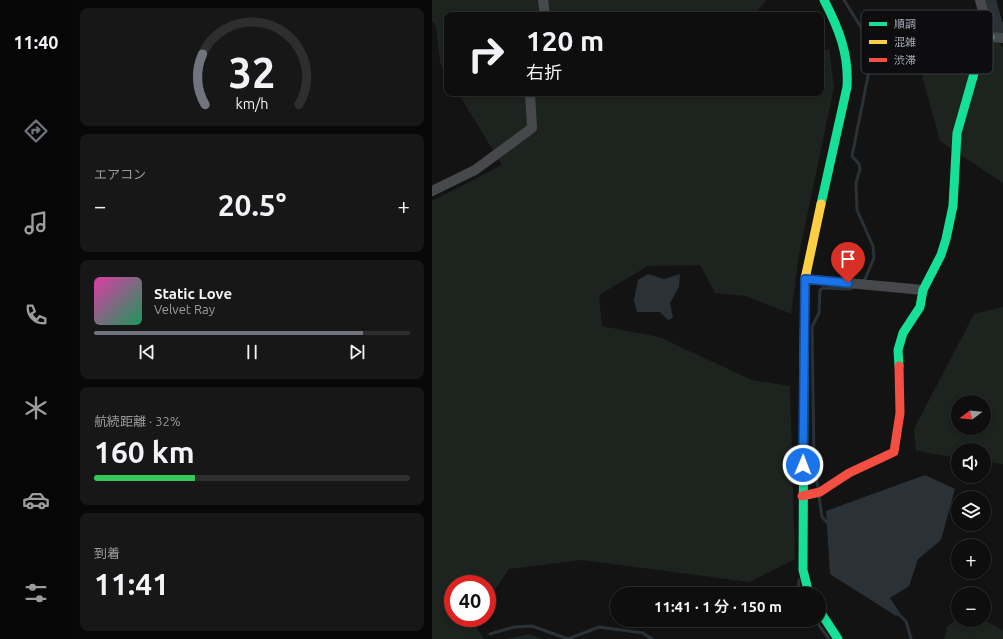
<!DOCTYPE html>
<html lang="ja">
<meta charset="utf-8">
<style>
:root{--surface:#0e0e0e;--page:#171717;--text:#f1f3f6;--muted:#9b9c9e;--line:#2e2e2e;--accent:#71747c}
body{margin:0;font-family:Ubuntu,"Noto Sans JP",sans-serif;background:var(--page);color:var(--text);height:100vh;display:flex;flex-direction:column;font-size:15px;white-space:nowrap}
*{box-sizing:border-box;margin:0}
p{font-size:13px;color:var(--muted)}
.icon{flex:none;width:22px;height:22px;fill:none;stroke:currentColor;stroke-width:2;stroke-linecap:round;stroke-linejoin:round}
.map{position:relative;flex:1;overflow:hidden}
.side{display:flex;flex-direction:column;gap:8px;padding:8px;background:#080808;width:360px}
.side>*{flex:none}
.guide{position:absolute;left:12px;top:12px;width:380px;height:84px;border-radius:8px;box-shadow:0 2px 6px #0003,0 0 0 1px var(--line);background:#0e0e0e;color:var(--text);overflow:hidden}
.needle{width:26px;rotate:254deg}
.buttons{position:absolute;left:519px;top:395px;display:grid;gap:8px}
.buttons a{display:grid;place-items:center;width:40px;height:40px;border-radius:50%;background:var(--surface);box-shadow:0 2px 6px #0003,0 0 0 1px var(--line);font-size:20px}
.speed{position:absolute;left:12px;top:575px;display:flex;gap:8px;font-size:20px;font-weight:700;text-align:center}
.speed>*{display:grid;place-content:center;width:52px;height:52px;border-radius:50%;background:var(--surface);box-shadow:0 2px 6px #0003,0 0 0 1px var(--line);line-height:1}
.speed .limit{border:6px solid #d22;background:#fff;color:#111}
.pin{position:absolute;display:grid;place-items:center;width:34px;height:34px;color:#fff;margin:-41px -17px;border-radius:50% 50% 50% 0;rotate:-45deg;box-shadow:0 0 4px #0007}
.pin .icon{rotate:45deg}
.me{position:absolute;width:44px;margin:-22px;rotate:1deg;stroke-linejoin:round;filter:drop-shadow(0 0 3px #0008)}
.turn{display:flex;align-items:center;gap:14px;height:84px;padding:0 16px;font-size:18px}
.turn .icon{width:52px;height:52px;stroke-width:2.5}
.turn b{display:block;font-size:28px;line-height:34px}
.big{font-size:30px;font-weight:600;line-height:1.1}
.side .widget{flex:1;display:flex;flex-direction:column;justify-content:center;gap:6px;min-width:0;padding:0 14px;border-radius:8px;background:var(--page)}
.side .dial{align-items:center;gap:0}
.dial svg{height:104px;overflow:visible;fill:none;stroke:var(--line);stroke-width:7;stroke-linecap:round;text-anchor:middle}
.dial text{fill:var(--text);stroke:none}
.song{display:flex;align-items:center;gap:12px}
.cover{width:48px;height:48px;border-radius:6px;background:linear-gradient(135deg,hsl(320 70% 55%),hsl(150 70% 35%))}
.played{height:4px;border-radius:2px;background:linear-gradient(90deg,var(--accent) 85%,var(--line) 85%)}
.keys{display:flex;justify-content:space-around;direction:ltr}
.heat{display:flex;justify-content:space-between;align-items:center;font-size:22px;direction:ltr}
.charge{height:6px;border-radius:3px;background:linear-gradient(90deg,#34c759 32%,var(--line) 0)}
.trip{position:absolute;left:178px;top:587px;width:216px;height:40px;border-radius:20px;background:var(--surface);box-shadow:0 2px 6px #0003,0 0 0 1px var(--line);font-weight:600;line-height:40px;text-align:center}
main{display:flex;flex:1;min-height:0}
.dock{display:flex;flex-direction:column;width:72px;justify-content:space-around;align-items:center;background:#060606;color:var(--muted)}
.dock .icon{width:28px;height:28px}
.dock .active{color:var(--accent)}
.dock b{font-size:18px;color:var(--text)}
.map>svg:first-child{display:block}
.green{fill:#1d231e;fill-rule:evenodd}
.water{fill:#2a3238}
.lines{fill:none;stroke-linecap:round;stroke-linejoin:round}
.stream{stroke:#2a3238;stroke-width:3}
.river{stroke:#2a3238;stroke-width:18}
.street{stroke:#47484c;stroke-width:10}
.fast{stroke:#16e098;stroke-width:9}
.slow{stroke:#ffcf43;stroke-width:9}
.jam{stroke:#f24e42;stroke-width:9}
.route-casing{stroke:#114b97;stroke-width:10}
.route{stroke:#1a73e8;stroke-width:7}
.key{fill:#0d0d0f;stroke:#3a3c41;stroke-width:1}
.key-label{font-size:11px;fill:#a4a9b4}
</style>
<main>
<nav class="dock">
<b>11:40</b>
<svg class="icon active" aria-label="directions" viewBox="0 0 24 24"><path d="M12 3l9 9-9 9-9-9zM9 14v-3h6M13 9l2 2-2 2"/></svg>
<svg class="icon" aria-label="music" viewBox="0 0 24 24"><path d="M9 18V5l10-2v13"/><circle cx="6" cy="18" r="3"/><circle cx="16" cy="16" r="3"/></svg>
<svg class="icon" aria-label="phone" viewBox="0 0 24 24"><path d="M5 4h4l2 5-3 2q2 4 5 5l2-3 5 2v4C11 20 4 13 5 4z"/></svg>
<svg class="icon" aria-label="climate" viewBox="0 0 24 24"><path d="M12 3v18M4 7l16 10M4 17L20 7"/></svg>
<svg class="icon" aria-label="car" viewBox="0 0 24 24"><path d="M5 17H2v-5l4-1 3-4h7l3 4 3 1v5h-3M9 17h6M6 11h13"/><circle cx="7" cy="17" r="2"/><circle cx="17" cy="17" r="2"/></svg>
<svg class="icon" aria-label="filters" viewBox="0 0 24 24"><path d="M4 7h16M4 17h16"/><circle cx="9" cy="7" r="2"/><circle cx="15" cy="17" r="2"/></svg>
</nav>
<section class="side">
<div class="widget dial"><svg viewBox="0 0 100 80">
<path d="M14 69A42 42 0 1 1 86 69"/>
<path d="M14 69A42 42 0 0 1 12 30" stroke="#71747c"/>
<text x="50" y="56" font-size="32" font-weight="700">32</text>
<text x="50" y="72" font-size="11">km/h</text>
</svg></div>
<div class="widget"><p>エアコン</p>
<div class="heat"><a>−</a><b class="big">20.5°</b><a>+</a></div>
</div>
<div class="widget">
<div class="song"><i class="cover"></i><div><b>Static Love</b><p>Velvet Ray</p></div></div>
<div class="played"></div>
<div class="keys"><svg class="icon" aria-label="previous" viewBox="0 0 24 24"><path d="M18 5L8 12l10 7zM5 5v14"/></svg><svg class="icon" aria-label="pause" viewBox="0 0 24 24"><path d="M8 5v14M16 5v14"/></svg><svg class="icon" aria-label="next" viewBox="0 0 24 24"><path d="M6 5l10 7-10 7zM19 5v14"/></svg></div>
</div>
<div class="widget"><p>航続距離 · 32%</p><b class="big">160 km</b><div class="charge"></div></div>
<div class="widget"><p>到着</p><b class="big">11:41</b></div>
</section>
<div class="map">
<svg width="571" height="639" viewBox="0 0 571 639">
<rect width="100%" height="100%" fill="#131313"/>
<g class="green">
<polygon points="0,0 335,0 321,15 15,15 15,75 8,63 4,26 0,21"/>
<polygon points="559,32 571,48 571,183 508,141 490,76 510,39 532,34"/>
<polygon points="397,48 402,87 367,255 359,314 314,296 283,293 268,265 216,266 167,295 170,326 227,337 320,380 358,386 363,559 317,582 150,560 77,569 55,601 55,584 21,584 21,618 43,618 41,622 52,639 0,639 0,201 70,165 26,93 389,93 389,53"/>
<path d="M571,307V464L552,462V450H526V458L484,451L482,429L542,314ZM526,402H552V428H526Z"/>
<polygon points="526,618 526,620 552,620 571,630 571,639 512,639 515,627"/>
<polygon points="97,634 110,639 73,639"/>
</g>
<g class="water">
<polygon points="216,274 232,279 248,274 247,287 238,303 241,318 236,320 228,312 205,312 202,300 206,280"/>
<polygon points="493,475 523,489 509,540 486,559 477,586 458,598 468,613 464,616 398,574 394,511"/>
</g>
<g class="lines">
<g class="stream">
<polyline points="412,0 430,29 437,33 439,61 420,156 427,164 428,169 424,183 425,210 441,246 442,258 433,279 431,281"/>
<polyline points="386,488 382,461 380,327 387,313 388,290 391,288 418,289 421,287"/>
<polyline points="387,496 390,517 398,526"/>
<polyline points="366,594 367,580"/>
<polyline points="464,612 474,621 479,639"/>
<polyline points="383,620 397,639"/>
<polyline points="58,634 82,627 100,626 136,639 167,627 211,633 220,639"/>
</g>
<polyline class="river" points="555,0 563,30 571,31"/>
<g class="street">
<polyline points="111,0 113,15"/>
<polyline points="548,0 558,37 571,38"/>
<polyline points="0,191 43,170 100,128 98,93"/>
<polyline points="373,279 491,290"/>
</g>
<g class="fast">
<path d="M389,204L415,87C417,54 407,29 392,0"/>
<polyline points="467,366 466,350 471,333 488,307 491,290 509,255 514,239 521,206 525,133 543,70 543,56 558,37"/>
<polyline points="372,367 371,570 377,594"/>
<polyline points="387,610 406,639"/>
</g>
<polyline class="slow" points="372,367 373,279 389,204"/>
<polyline class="jam" points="370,496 388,492 417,473 462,452 468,413 467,366"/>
</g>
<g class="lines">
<defs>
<polyline id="route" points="371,465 373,279 416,283"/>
</defs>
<use href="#route" class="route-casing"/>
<use href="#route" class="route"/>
</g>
<rect x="429" y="10" width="132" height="64" rx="6" class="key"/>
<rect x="437" y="22" width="18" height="4" fill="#16e098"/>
<rect x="437" y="40" width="18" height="4" fill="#ffcf43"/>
<rect x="437" y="58" width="18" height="4" fill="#f24e42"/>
<g class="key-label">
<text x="462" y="28">順調</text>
<text x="462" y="46">混雑</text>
<text x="462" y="64">渋滞</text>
</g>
</svg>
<div class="buttons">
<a><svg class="needle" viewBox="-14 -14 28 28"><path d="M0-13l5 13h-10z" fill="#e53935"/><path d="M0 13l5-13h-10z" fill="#9b9c9e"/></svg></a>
<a><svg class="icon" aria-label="sound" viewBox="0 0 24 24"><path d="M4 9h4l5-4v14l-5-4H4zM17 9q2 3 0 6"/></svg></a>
<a><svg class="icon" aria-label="layers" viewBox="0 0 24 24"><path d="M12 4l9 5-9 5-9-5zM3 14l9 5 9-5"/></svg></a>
<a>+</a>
<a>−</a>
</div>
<div class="speed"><div class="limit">40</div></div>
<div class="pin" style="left:416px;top:283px;background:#d93025"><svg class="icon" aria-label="arrive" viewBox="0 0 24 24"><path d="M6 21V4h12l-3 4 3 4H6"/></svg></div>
<svg class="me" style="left:371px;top:465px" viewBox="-20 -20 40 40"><circle r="17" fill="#1a73e8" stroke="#fff" stroke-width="3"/><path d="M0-11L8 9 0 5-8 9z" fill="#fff"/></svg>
<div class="trip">11:41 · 1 分 · 150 m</div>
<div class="guide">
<div class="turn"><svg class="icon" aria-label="right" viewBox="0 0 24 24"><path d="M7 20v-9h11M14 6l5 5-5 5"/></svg><div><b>120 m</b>右折</div></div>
</div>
</div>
</main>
